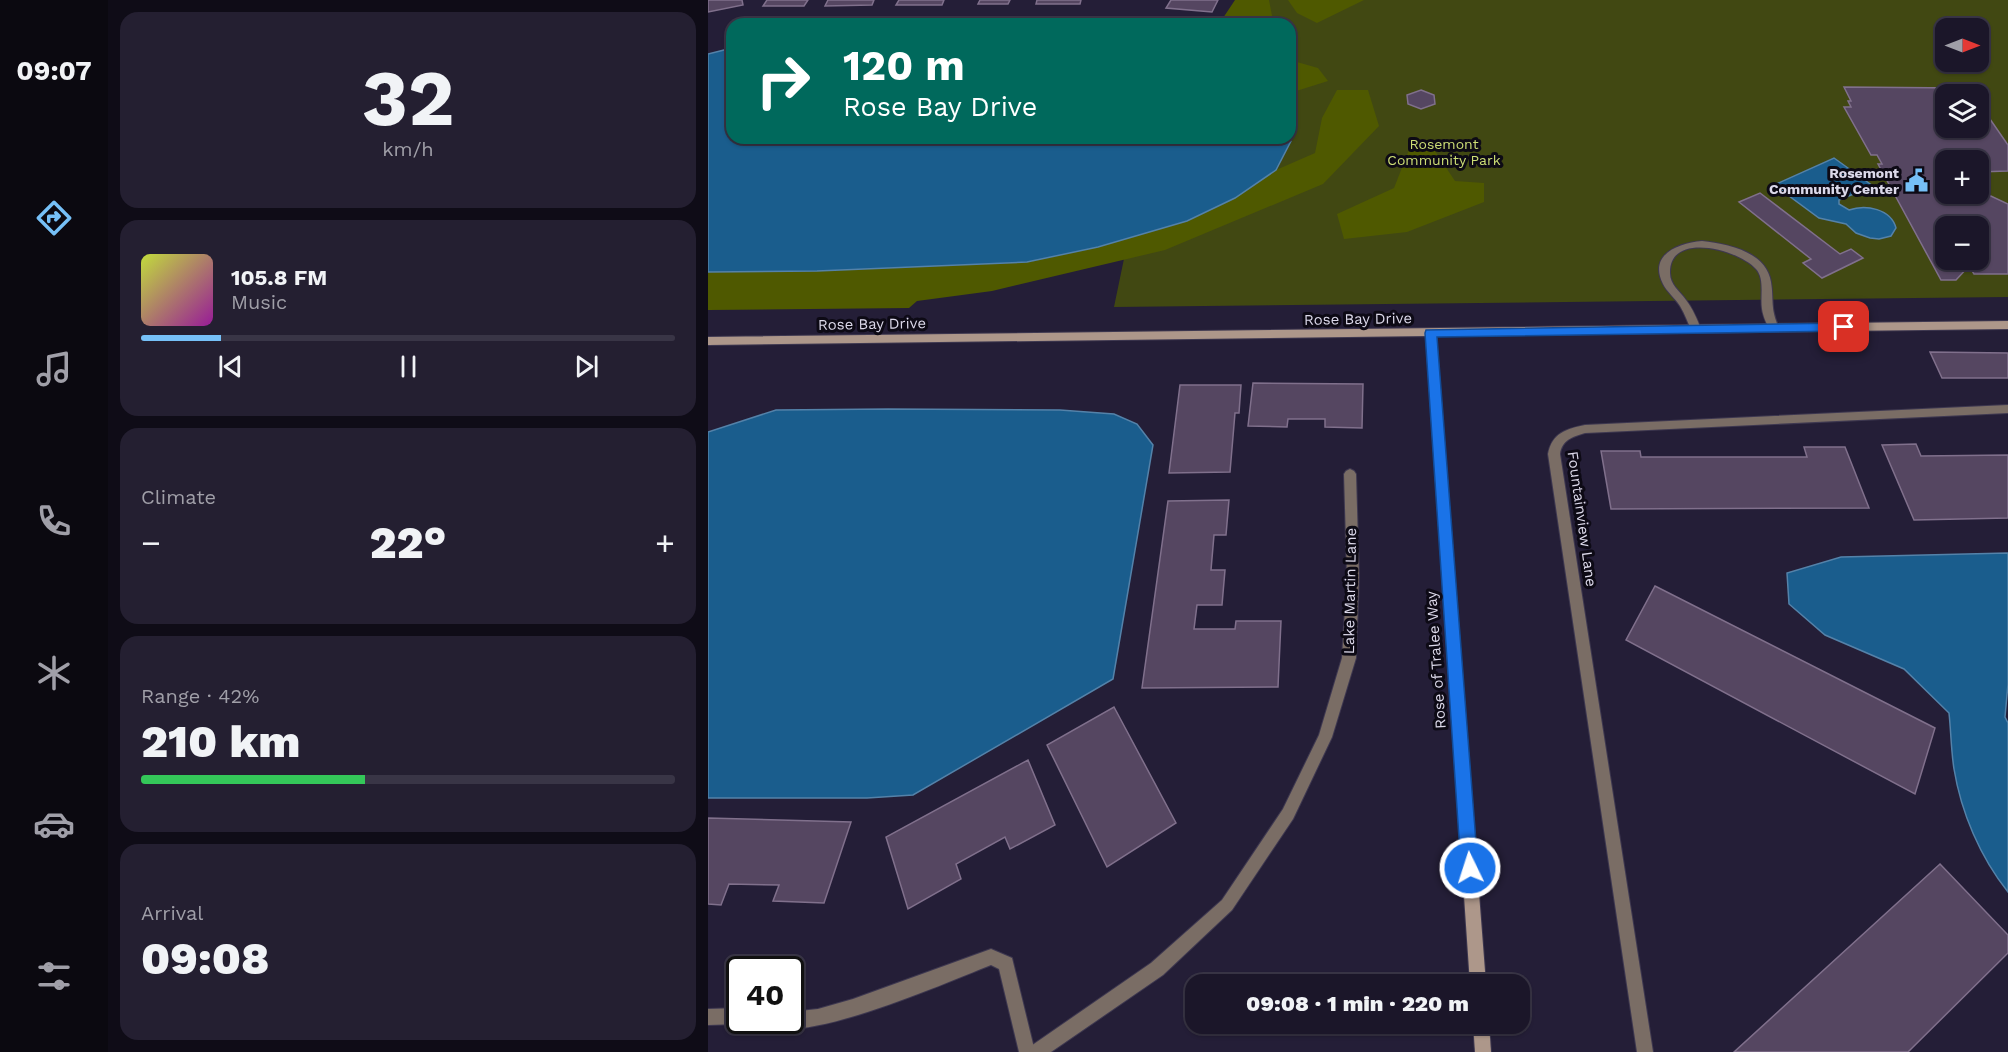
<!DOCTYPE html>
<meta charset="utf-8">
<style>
:root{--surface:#1b1629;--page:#241f31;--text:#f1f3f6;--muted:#a09fa8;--line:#393546;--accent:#76c0f7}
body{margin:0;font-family:"Work Sans",sans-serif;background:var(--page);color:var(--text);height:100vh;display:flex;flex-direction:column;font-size:22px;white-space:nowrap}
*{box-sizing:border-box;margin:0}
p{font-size:20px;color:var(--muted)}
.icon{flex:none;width:33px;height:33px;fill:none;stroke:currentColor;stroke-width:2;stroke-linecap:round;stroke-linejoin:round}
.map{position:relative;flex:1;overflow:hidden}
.side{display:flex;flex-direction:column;gap:12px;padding:12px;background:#0f0c17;width:600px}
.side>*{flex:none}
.banner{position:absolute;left:18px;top:18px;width:570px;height:126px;border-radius:18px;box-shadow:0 2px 4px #0004,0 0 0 2px var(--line);background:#00695c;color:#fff;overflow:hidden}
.needle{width:39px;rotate:90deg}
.tools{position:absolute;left:1227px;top:18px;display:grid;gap:12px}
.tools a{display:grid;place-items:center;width:54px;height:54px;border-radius:12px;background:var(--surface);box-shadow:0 2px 4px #0004,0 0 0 2px var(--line);font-size:30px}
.speed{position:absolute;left:18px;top:956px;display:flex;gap:12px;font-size:30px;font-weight:700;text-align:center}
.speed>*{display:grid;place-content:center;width:78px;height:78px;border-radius:50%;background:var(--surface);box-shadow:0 2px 4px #0004,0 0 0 2px var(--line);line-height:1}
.speed .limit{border:3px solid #111;border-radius:9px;background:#fff;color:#111}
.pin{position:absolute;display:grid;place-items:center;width:51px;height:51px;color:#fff;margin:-26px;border-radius:12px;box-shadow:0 3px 9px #0006}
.me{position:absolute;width:66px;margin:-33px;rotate:356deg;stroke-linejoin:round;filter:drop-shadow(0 0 4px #0008)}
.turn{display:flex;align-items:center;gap:21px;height:126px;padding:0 18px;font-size:27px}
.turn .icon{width:78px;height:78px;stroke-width:2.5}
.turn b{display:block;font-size:42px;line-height:51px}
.big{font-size:45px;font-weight:800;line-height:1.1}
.side .card{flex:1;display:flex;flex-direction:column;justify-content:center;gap:9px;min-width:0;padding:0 21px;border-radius:18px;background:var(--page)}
.side .dial{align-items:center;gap:0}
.dial b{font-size:78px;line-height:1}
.song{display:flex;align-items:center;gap:18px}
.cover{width:72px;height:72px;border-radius:9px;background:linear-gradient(135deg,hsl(70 70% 55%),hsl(300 70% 35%))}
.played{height:6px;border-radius:3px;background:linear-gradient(90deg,var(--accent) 15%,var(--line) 15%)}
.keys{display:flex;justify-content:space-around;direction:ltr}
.heat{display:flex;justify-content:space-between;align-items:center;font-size:33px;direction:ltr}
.charge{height:9px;border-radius:4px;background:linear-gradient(90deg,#34c759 42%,var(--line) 0)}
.trip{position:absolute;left:477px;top:974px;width:345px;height:60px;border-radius:18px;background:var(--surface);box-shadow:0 2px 4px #0004,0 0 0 2px var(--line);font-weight:800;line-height:60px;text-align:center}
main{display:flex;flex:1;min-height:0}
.tabs{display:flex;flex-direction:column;width:108px;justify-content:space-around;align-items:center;background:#0b0910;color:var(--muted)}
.tabs .icon{width:42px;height:42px}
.tabs .active{color:var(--accent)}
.tabs b{font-size:27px;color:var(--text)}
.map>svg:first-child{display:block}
.green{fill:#414812;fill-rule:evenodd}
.forest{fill:#4f5900}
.water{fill:#1a5d8d;stroke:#5482a9;stroke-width:1.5}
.building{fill:#554661;stroke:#80708c;stroke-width:1.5;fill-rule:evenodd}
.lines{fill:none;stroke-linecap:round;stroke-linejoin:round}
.lane-casing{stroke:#3e3850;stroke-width:2}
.street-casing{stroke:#3e3850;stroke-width:2}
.secondary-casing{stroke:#3e3850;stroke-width:2}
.lane{fill:#7a6d65;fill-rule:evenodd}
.street{fill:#7a6d65;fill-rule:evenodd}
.secondary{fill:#ad978a;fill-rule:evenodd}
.route{fill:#1a73e8;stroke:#114b97;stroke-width:1.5}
.labels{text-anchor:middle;stroke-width:6;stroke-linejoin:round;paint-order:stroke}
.far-park-label{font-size:14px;fill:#cedf76;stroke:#0d0a15}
.far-poi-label{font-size:14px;font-weight:bold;fill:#dcd9ea;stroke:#0d0a15;text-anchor:end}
.street-label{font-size:15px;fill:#dcd9ea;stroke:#0d0a15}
</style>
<main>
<nav class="tabs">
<b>09:07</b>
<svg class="icon active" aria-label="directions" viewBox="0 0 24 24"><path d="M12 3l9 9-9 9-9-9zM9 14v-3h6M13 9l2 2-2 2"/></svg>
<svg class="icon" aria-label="music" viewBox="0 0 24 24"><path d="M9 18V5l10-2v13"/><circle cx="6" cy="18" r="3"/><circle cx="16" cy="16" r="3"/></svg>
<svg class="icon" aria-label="phone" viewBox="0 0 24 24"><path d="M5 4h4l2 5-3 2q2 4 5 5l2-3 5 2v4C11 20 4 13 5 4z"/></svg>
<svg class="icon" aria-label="climate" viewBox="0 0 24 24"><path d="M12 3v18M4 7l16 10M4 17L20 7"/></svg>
<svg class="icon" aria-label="car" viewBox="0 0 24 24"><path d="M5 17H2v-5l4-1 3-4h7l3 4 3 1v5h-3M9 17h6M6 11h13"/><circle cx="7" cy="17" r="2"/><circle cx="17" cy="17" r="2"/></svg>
<svg class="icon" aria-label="filters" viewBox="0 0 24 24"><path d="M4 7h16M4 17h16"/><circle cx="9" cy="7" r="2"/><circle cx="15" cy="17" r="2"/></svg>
</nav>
<section class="side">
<div class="card dial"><b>32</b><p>km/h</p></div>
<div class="card">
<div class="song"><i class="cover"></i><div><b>105.8 FM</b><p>Music</p></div></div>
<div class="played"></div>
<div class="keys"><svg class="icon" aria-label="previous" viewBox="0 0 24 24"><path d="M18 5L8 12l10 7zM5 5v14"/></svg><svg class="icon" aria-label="pause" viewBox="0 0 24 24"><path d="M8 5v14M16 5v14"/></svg><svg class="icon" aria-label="next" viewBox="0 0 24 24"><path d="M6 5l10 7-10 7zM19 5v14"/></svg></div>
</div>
<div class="card"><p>Climate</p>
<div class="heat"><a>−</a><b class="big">22°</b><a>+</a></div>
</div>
<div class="card"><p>Range · 42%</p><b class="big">210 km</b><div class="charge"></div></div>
<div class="card"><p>Arrival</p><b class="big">09:08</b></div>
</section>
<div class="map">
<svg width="1300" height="1052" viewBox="0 0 1300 1052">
<rect width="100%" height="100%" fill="#241e37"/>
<path class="green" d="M531,0H1300V297L406,307L441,138H582V24H515ZM1238,28H1270V62H1238ZM1238,94H1270V128H1238ZM1238,160H1270V194H1238ZM1238,226H1270V260H1238Z"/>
<g class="forest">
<polygon points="527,0 561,0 565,21 581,24 511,24"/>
<polygon points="580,0 656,0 609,23 589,13"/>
<polygon points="582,60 610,68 620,81 582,93"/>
<polygon points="629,90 660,90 671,126 615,184 457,250 284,291 209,301 201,308 0,310 0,272 109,271 319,262 390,247 479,221 527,198 568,170 607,153 614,118"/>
<polygon points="723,145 747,181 776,183 776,202 699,232 636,239 629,214 686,188 701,150"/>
</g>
<g class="water">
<polygon points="359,17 426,24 187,24"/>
<polygon points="24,48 24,138 582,138 582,111 585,114 583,141 568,170 527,198 479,221 390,247 319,262 109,271 0,272 0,54"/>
<path d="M1126,158L1165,186L1131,200V204L1141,210C1158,204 1183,209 1188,228L1183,236L1171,239L1162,238L1148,233L1138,224L1111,218L1066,185Z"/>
<polygon points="180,409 352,410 406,414 429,424 445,445 405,679 205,795 159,798 0,798 0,432 68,410"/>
<path d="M1300,553V684L1297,717L1300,723V892C1272,857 1253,812 1246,769C1243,750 1243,731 1241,713L1196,669L1117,635L1081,604L1079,573L1133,557Z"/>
</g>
<g class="building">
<polygon points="0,0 34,0 35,5 0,12"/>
<polygon points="59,0 100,0 96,6 55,6"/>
<polygon points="120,0 166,0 164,5 117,6"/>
<polygon points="191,0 236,0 234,5 188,5"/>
<polygon points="272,0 302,0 300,4 270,4"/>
<polygon points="329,0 373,0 372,4 328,4"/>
<polygon points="463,0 510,0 504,12 458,8"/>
<path d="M1136,87L1251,88L1255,94H1238V128H1270V106H1273L1300,145V171L1270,172V160H1238V194H1270V190L1300,204V274H1266L1261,266L1248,280H1233L1170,164H1174L1169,155H1163L1136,107H1143L1140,101H1143ZM1238,226H1270V260H1238Z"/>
<polygon points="713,90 726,95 727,104 713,109 700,104 699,95"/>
<polygon points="1052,193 1132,254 1143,249 1155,258 1114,278 1095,263 1103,259 1031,202"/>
<polygon points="1222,352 1300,353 1300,378 1234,378"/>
<polygon points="545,383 655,384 654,428 617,427 617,419 580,419 579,427 540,426"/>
<polygon points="472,385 533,385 531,413 527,413 522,472 461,473"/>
<polygon points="1208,444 1213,456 1300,455 1300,518 1206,520 1174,445"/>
<polygon points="1096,447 1137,447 1161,508 903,509 893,451 932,451 933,457 1099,457"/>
<polygon points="521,500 518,535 506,535 503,570 517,570 514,605 489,605 486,629 527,629 528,621 573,621 570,687 434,688 460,501"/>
<polygon points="947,586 1227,728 1207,794 918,640"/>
<polygon points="406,707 468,823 399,867 339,745"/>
<polygon points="320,760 347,825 302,849 297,837 248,864 253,879 200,909 178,837"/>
<polygon points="0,818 143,822 116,903 65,901 71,885 21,884 13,905 0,904"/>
<polygon points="1232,864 1300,935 1300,953 1200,1052 1026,1052"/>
</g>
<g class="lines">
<defs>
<g id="lane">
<path d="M994,241C1019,244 1058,251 1063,282C1066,301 1062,308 1071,328L1070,331H1062C1059,324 1055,317 1054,309C1052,296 1057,279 1048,269C1030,249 961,231 962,273C962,285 972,291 978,300C985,309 989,319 993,329L992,332H984C980,323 977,314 972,306C967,298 959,292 955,284C940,254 971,243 994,241Z"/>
<path d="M283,949L304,958L327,1052H311L291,969L283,965C237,983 100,1044 56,1026L54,1020H82V1012L110,1009L145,999Z"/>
<polygon points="32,1008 32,1020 39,1020 38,1022 32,1024 0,1025 0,1009"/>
</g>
<g id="street">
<path d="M1300,405V413L877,433C864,437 854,440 852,454L945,1052H929L840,454C844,433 858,429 877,425Z"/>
<polygon points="642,469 646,471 648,474 651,576 648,658 624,737 585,819 524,910 455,975 343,1052 321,1052 323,1046 443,963 514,900 575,809 611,735 634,658 639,576 636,474 638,471"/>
</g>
<g id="secondary">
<polygon points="1300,321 1300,329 728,336 778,984 762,984 718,336 0,345 0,337"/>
<polygon points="765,1023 781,1023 783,1052 767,1052"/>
</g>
</defs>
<use href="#lane" class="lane-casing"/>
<use href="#street" class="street-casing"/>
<use href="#secondary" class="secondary-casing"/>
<use href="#lane" class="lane"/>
<use href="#street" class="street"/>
<use href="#secondary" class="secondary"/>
</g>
<polygon class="route" points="1136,323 1142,327 1136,331 729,337 770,868 768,874 762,876 756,874 753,868 717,333 718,330"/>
<defs>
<symbol id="civic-bare" viewBox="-9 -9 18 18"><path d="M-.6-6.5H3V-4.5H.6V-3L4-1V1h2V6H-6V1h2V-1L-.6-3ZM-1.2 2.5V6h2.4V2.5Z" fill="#76c0f7" stroke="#0d0a15" stroke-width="2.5" paint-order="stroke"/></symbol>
</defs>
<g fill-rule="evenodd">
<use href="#civic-bare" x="1192" y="164" width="33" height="33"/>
</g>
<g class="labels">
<g class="far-park-label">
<text x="736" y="149">Rosemont<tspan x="736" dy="16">Community Park</tspan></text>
</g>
<g class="far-poi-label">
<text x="1191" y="178">Rosemont<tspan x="1191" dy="16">Community Center</tspan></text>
</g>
<g class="street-label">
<text transform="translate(650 319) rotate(-1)" y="5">Rose Bay Drive</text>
<text transform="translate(164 324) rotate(-1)" y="5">Rose Bay Drive</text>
<text transform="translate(874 519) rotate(82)" y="5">Fountainview Lane</text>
<text transform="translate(642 591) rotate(-89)" y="5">Lake Martin Lane</text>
<text transform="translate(728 660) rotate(-94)" y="5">Rose of Tralee Way</text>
</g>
</g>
</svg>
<div class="tools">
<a><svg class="needle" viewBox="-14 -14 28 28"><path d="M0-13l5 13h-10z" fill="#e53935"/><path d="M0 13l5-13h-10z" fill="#a09fa8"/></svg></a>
<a><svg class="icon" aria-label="layers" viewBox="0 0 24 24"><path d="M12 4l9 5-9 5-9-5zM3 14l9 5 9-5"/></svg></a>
<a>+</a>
<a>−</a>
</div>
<div class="speed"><div class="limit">40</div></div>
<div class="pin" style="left:1136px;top:327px;background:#d93025"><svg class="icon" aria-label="arrive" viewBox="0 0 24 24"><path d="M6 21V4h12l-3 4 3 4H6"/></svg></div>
<svg class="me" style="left:762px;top:868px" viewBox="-20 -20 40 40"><circle r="17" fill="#1a73e8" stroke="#fff" stroke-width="3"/><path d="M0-11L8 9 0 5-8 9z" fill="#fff"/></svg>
<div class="trip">09:08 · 1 min · 220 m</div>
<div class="banner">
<div class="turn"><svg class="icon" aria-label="right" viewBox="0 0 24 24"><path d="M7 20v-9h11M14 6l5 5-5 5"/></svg><div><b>120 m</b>Rose Bay Drive</div></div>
</div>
</div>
</main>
